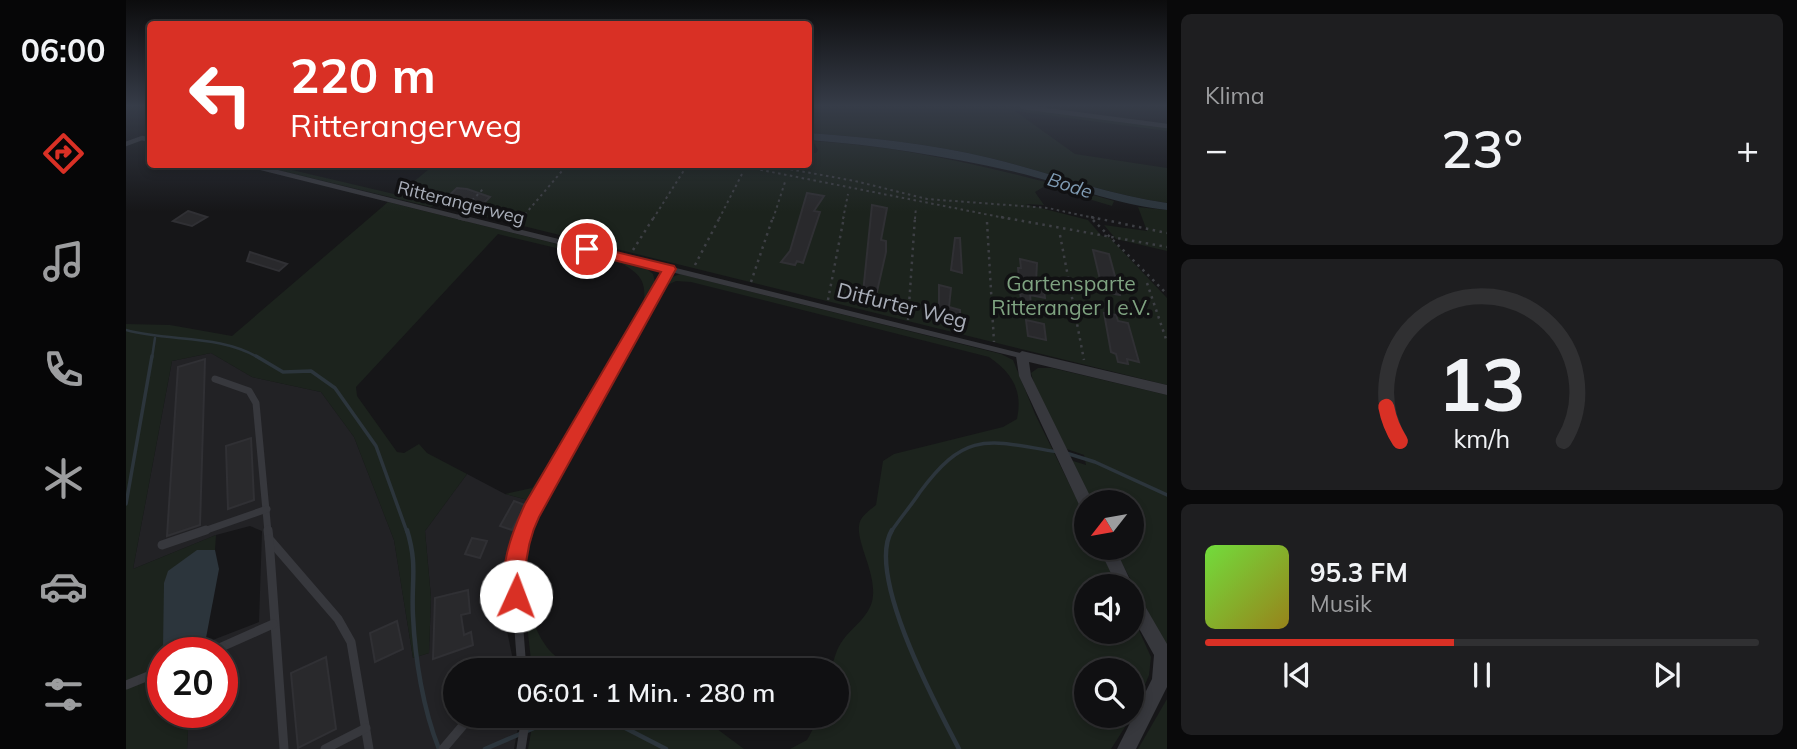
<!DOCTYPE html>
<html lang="de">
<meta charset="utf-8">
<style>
:root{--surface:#101012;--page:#1e1e20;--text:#f1f3f6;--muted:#9c9d9f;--line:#303032;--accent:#d93025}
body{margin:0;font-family:Mulish,sans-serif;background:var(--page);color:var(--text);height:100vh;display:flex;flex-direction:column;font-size:26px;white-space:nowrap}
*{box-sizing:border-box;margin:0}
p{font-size:23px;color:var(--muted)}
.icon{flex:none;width:38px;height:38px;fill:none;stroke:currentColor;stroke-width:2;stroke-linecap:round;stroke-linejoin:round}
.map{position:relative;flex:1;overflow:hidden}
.panel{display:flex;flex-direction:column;gap:14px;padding:14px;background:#09090a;width:630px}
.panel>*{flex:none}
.guide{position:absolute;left:21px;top:21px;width:665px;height:147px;border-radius:7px;box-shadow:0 4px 10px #0003,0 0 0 2px var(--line);background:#d93025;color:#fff;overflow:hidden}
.needle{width:46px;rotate:239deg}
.controls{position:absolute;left:948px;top:490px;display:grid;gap:14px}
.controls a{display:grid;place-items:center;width:70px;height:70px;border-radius:50%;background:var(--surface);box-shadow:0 4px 10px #0003,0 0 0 2px var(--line);font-size:35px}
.speed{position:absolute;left:21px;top:637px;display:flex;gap:14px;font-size:35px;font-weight:700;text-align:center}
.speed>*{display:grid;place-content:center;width:91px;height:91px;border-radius:50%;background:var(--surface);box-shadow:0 4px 10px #0003,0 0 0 2px var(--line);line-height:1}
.speed .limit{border:10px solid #d22;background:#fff;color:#111}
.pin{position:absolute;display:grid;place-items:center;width:60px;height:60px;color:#fff;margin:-30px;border:4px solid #fff;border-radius:50%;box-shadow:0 2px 7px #0007}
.me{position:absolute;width:77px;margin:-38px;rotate:2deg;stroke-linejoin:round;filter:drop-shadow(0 0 5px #0008)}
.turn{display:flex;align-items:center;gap:24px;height:147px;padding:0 28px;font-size:32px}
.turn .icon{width:91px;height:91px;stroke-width:2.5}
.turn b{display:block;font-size:49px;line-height:60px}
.big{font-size:52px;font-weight:600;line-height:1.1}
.panel .widget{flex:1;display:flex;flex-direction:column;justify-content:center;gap:10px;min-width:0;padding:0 24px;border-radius:10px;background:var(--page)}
.panel .dial{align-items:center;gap:0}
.dial svg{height:182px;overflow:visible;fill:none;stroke:var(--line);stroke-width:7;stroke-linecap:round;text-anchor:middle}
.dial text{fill:var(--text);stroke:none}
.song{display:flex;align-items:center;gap:21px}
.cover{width:84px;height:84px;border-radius:10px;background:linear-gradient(135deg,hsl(100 70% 55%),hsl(50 70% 35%))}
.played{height:7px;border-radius:4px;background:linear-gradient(90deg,var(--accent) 45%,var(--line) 45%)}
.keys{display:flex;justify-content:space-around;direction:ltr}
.heat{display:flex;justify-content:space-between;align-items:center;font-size:38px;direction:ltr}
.trip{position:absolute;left:317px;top:658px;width:406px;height:70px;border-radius:35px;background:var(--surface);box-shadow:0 4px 10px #0003,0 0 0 2px var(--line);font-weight:600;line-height:70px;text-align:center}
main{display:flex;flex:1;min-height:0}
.tabs{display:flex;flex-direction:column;width:126px;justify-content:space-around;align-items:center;background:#060607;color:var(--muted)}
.tabs .icon{width:49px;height:49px}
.tabs .active{color:var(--accent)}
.tabs b{font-size:32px;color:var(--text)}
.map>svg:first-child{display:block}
.built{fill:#222225}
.green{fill:#1c231d}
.water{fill:#2c353c}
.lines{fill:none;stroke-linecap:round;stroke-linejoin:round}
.stream-far2{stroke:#2c353c;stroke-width:2.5}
.stream-far1{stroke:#2c353c;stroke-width:3.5}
.stream{stroke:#2c353c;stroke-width:4.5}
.building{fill:#29292c;stroke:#303034;stroke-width:2}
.path-far1{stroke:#3d3f44;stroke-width:2;stroke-dasharray:2.5 3.5;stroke-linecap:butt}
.path{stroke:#3d3f44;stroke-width:2.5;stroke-dasharray:2.5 4.5;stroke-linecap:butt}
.lane-far3{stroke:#37383d;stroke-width:4.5}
.lane-far2{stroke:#37383d;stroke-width:5}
.lane-far1{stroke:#37383d;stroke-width:7}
.lane{stroke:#37383d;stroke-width:9}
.street{fill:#37383d;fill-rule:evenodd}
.route{fill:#d93025;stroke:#8d1f18;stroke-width:2}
.labels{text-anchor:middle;stroke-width:7;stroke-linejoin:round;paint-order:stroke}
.far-street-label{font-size:18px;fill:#a8adb8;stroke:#111113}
.far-water-label{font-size:19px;font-style:italic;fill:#7f9bb3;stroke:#111113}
.park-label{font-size:21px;fill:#7fa381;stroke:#111113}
.street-label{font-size:21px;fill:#a8adb8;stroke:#111113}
</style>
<main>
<nav class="tabs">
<b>06:00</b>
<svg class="icon active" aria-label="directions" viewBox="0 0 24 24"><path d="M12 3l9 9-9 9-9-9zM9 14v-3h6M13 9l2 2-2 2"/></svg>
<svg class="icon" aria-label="music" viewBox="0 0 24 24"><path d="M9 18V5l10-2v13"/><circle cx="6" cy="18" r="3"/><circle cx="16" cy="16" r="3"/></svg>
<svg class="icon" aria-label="phone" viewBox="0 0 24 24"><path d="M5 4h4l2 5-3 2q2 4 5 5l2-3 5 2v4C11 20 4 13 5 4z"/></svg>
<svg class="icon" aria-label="climate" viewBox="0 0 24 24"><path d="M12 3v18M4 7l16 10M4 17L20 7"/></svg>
<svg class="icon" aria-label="car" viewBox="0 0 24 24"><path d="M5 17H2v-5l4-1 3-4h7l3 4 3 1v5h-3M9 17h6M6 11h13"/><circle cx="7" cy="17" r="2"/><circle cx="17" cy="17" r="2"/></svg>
<svg class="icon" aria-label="filters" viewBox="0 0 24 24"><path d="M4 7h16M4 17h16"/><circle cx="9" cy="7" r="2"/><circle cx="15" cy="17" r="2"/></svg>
</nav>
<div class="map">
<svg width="1041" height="749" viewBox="0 0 1041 749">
<rect width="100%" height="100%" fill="#161618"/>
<polygon class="built" points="85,353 126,377 195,392 228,437 268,540 287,658 303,653 305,597 299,531 341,474 379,494 406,501 384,544 379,577 380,626 389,670 329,670 329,716 394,716 388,749 61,749 63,712 96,712 96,653 66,653 66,648 133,622 136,531 124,526 90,535 7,569 46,361"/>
<g class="green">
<path d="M682,107H884L1041,127V131L889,111L949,154L1041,168V203C980,194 923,172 864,158C806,144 742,137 683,133Z"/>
<path d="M687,141C790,147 890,173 988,201L986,206L919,186L909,192L918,205L899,204L962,220L976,236L983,237L1041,298V385L308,204L305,207L132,165H145L268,194L275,192L308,165L682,164L683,153H690L692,150Z"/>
<path d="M262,202L516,265L527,274L529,282L406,501L379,494L406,488L432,450L518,300C520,280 513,274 497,264L372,234L230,387L231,396L271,452L278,453L293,444L301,453L341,474L299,531L305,598L303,653L287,658L268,540L228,437L195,392L126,377L85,353L46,361L7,569L90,535L89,550H71L37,647L66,641V653H37V712H63L61,749H0V324L44,325L106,336Z"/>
<polygon points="1012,207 1041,210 1041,251 990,239 978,225 1021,231"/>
<path d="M554,274L875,354L887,360L909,414L961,520V548H974L992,586H961V632H1006V615L1025,657L1023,675L1006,716V670H961V716H1006L985,749H664L681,740L694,716H710V670H705C708,660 710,649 717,640C728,625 746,615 747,595C749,572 731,543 733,526C734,516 743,511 750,505L757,461L768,454L877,427L891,419C897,390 886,373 863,357L565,282L550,281L539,286L414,513C398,553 393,608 420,646C426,656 441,663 450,670H406C401,618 390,563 410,513L536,285L541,279Z"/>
<polygon points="912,368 926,368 1041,395 1041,648 988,548 1006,548 1006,502 965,502 944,460 960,465 958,455 938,448 911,393 905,373"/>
<polygon points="1041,699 1041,749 1012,749"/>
<polygon points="408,716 541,716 583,723 618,749 402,749"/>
</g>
<g class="water">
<path d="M683,133C742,137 806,144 864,158C923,172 980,194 1041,203V210C987,204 938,183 885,171C819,156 750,145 683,140Z"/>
<polygon points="71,550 89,550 93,569 80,638 37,647 38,583 42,571"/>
</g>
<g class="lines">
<g class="stream-far2">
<path d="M0,330C43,342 94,334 133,358"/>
<polyline points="26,358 29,338"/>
</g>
<g class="stream-far1">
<polyline points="130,356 157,372 185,371 209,388 250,446 281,532"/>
<polyline points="940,453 969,462 1041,495"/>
<polyline points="0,504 26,356"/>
<path d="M765,532C774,518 785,506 794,492C840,430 861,440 932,452"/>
</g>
<g class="stream">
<path d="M281,530C292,566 285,581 287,616C289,659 297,709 313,749"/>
<path d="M766,530C739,574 810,705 833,749"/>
<polyline points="476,716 540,749"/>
<polyline points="359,749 436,716"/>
</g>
</g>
<g class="building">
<polygon points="331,188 341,189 364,197 352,209 319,199"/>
<polygon points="681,193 698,196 688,211 694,212 677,263 671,261 669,265 655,262 664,251"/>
<polygon points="746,205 761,208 755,240 760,241 760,252 750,296 737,293"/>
<polygon points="62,211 81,217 66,226 47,221"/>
<polygon points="829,238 834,238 836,273 825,270"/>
<polygon points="967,250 983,254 994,295 977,292"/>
<polygon points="124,252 161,264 153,271 121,261"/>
<polygon points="894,259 911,263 910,282 917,283 919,298 904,295 906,314 896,312 892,268 895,268"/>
<polygon points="813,285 825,288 823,307 834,310 834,321 813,316"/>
<polygon points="978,313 990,315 992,321 1002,323 1013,362 1001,359 1002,364 992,362 990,354 985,352"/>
<polygon points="900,320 918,324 920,340 902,336"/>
<polygon points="79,359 74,525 41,536 52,367"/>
<polygon points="125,438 128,500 102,509 100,446"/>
<polygon points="388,501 399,505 386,530 374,526"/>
<polygon points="346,538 361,541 354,558 339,554"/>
<polygon points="342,590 344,613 335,615 338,635 345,632 347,645 307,659 309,598"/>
<polygon points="271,621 277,649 249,662 244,633"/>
<polygon points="200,657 210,729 172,748 165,673"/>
</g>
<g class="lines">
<g class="path-far1">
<polyline points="605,164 884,219"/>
<polyline points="635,164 729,181 801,199 922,208 973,219"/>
<polyline points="338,209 358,188"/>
<polyline points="395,219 442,164"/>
<polyline points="527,219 562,164"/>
<polyline points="593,219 616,174"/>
<polyline points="647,219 659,182"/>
<polyline points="717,219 722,194"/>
<polyline points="789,219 790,207"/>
</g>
<g class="path">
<polyline points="875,217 1041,247"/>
<polyline points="965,217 1041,233"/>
<polyline points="967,220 1041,294"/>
<polyline points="392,222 396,217"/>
<polyline points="861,222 868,342"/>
<polyline points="934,235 958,360"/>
<polyline points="507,250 528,217"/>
<polyline points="569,265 594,217"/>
<polyline points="625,282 647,217"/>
<polyline points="1021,283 1041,342"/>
<polyline points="702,300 718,217"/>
<polyline points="782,320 789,217"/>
</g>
<g class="lane-far3">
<polyline points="897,107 1041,126"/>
<polyline points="0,144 16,138 24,140"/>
<polyline points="119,164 340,219"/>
</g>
<g class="lane-far2">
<polyline points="333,217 896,356"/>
<polyline points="494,358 543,269"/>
</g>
<g class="lane-far1">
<polyline points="89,379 123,391 130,403 142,532"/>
<polyline points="75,532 141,509"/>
<polyline points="396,532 495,356"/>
</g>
<g class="lane">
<polyline points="142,530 143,539 212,619 225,642 243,749"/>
<polyline points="143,539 158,749"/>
<polyline points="36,545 80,530"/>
<polyline points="82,653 147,624"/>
<polyline points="355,670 357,661"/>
<polyline points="396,670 389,578 397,530"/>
<polyline points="0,685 37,670"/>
<polyline points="199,749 240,728"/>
<polyline points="317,749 345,716"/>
<polyline points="395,749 400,716"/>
</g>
<g class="street">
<polygon points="896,351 1041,385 1041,395 903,362 905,376 967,502 961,502 961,513 956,511 893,376 890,356"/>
<polygon points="973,548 989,548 1007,586 1006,588 991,586"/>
<polygon points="1006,592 1012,594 1041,644 1041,687 1010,749 991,749 1026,679 1028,655 1006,616"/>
</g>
</g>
<linearGradient id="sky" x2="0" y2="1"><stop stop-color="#0c0c0d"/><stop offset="0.5" stop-color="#363c48"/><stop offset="1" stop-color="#363c48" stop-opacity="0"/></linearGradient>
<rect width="1041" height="212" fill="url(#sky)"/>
<path class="route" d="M461,245L548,266L550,269L413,517C404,535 400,556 399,576C398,586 401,594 397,604L390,607L382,604C370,573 386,532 399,504L535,272L456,252L454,249Z"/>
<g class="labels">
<g class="far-street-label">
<text transform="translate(335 203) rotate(14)" y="6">Ritterangerweg</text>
</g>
<g class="far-water-label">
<text transform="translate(944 185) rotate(18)" y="7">Bode</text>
</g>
<g class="park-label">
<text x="945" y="291">Gartensparte<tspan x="945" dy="24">Ritteranger I e.V.</tspan></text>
</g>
<g class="street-label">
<text transform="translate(776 306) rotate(14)" y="7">Ditfurter Weg</text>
</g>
</g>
</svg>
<div class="controls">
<a><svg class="needle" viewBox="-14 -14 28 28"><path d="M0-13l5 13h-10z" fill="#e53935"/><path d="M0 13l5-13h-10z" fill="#9c9d9f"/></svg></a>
<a><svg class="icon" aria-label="sound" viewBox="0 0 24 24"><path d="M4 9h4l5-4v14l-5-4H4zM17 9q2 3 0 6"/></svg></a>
<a><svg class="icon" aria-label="search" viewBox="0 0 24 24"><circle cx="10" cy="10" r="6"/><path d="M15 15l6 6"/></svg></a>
</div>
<div class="speed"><div class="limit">20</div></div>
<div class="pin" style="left:461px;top:249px;background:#d93025"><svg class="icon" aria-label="arrive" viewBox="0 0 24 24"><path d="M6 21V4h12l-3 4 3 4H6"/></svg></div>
<svg class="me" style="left:390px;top:596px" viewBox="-20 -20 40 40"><circle r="19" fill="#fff"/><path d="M0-13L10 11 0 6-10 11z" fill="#d93025"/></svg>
<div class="trip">06:01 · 1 Min. · 280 m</div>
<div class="guide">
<div class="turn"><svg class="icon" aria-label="left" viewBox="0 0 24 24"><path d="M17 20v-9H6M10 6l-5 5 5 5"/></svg><div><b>220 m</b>Ritterangerweg</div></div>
</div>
</div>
<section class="panel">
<div class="widget"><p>Klima</p>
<div class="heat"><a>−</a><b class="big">23°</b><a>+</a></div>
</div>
<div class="widget dial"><svg viewBox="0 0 100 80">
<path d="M14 69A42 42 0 1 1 86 69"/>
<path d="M14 69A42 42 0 0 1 8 54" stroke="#d93025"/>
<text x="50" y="56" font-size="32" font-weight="700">13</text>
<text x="50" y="72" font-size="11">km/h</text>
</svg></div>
<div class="widget">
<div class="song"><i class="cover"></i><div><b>95.3 FM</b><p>Musik</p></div></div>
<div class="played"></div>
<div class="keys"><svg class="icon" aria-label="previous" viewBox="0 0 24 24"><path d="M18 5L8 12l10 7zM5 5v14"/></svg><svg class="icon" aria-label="pause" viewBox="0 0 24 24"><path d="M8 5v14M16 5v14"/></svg><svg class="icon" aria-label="next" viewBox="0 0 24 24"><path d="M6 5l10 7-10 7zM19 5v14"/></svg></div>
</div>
</section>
</main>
